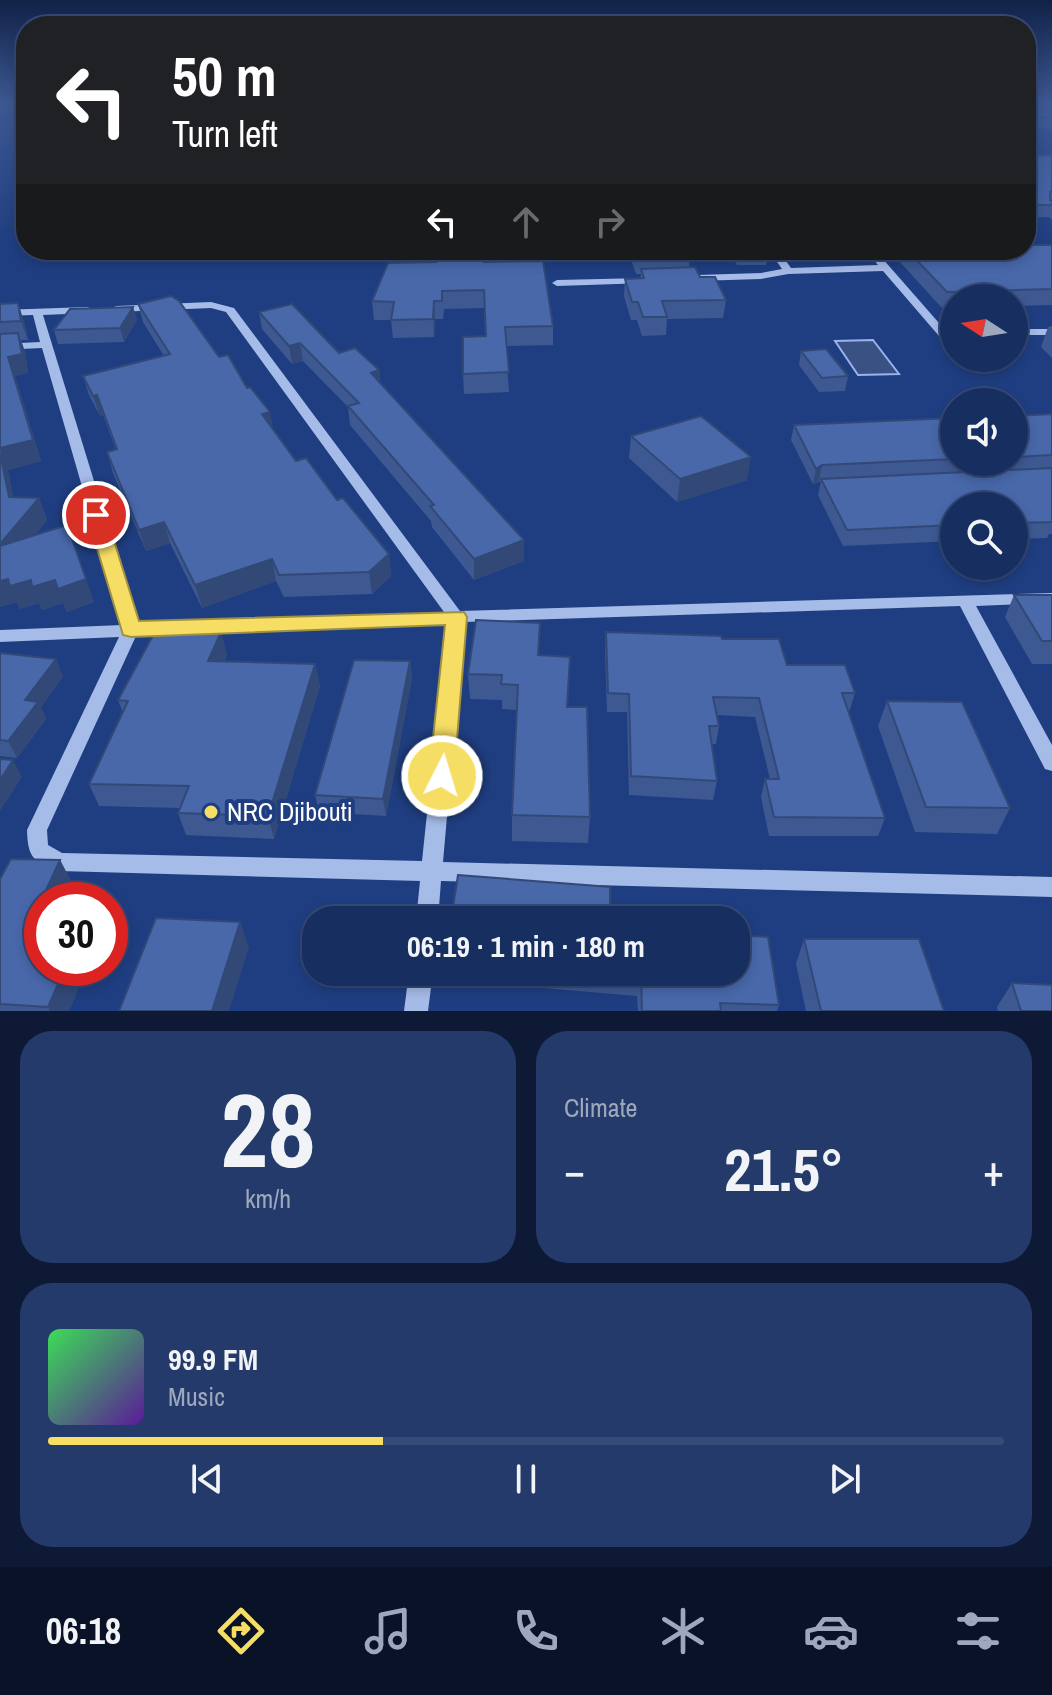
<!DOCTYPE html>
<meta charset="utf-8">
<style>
:root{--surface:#172e61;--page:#243a6a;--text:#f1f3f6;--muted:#9ea8bd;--line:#364a76;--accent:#f6de65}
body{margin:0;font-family:"Archivo Narrow",sans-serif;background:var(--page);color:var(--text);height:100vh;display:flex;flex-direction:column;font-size:30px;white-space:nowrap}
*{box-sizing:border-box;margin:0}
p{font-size:26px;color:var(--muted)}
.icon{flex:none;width:44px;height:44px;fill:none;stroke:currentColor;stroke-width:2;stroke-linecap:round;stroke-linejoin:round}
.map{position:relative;height:1011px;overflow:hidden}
.panel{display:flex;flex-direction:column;gap:20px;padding:20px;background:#0d1935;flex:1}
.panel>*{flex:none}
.hud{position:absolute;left:16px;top:16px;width:1020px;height:244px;border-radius:32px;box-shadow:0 4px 12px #0003,0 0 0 2px var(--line);background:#202124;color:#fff;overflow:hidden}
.needle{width:52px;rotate:282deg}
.buttons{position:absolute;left:940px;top:284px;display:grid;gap:16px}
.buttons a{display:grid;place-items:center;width:88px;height:88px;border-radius:50%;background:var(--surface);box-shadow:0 4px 12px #0003,0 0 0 2px var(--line);font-size:40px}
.speed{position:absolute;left:24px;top:882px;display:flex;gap:16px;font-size:40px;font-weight:700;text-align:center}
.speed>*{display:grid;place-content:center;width:104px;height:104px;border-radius:50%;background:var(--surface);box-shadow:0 4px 12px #0003,0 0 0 2px var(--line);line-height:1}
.speed .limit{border:12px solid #d22;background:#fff;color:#111}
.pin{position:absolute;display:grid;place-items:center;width:68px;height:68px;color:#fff;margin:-34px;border:4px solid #fff;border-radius:50%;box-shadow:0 2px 8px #0007}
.me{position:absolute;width:88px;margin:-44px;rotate:5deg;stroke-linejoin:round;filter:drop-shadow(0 0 6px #0008)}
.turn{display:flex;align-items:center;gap:28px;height:168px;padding:0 24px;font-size:36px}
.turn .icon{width:104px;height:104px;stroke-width:2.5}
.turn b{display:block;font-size:56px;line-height:68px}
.lanes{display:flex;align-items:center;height:76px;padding:0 24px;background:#0003;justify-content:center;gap:40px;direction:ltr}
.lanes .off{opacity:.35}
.big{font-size:60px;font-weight:800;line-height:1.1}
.panel .tile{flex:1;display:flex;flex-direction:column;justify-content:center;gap:12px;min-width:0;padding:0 28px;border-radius:32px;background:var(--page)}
.panel .dial{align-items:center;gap:0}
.dial b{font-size:104px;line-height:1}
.song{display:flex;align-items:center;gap:24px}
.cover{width:96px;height:96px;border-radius:12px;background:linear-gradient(135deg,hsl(130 70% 55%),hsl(270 70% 35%))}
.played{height:8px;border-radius:4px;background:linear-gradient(90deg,var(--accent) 35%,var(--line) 35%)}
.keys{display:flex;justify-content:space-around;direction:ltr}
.heat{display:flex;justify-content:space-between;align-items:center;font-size:44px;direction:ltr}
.panel .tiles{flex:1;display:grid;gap:20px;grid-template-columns:1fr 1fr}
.tile:last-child{grid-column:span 2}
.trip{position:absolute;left:302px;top:906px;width:448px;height:80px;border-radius:32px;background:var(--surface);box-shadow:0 4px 12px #0003,0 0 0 2px var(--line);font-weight:800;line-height:80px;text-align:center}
.menu{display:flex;height:128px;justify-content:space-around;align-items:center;background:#091227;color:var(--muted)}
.menu .icon{width:56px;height:56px}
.menu .active{color:var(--accent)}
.menu b{font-size:36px;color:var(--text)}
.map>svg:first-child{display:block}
.water{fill:#3a5183;stroke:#98b4ea;stroke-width:2}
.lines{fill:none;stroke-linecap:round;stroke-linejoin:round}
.minor{fill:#a5bbe8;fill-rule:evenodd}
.wall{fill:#3e5992}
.shaded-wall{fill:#324977}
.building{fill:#4868aa;stroke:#324977;stroke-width:2}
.route{fill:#f6de65;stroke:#a09042;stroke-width:2}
.poi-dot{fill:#f6de65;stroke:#1f3e81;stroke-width:3}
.labels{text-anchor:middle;stroke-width:8;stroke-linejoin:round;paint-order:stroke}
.near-poi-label{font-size:26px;fill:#fff;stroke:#1f3e81;text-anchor:start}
</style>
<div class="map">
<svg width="1052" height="1011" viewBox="0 0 1052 1011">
<rect width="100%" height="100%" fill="#1f3e81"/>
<polygon class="water" points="873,340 899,374 858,375 835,341"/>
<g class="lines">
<g class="minor">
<polygon points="769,250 778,250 791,268 878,265 866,250 875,250 946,331 954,331 954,337 939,336 883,271 788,274 761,279 697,281 692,278 697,275 761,273 782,269"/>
<polygon points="644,278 649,281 647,283 557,286 552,283 557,280"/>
<path d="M211,302L234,308L460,611L1052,593V603L976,606L1052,745V771L1045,769L960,606L464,622L443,862L1052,877V897L441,881L438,920H416L420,881L60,871C33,861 28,859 27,830L119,637L0,642V630L122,625L42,348L0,350V344L40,342L33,315L0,316V310L88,307L93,310L88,313L43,315L138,624L444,612L226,312L211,308L116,312L111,309L116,306ZM447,623L422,861L62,853L48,845L47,830L136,636Z"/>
<rect x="1014" y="329" width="38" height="6"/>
<polygon points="409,972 433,972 428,1011 404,1011"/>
</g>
</g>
<g class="wall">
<polygon points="1052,104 1052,127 1051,129 1026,125 1028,115"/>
<polygon points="1052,155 1052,220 1049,217 1026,218 1026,156"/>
<polygon points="1052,245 1052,305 1014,306 1014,298 954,298 954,308 942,308 899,261 901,250 1026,250"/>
<polygon points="628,250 688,250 690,254 689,267 726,300 723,318 667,319 666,335 642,336 637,320 631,320 624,296 625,279 640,279 641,274 636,274"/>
<polygon points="728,250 769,250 766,265 737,265"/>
<polygon points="484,262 553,326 553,345 506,346 509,392 464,394 463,374 486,336 484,308 444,309 443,319 435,319 434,337 393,338 391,320 374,320 372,301"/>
<polygon points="18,303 24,322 28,340 21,340 25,352 28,373 15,376 41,461 8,470 13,497 39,498 47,520 35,535 94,602 67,612 63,603 42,610 39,603 20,609 17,602 0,607 0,304"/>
<polygon points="138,304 219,357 296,461 337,500 389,554 391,576 372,594 284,597 276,581 202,608 170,543 146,551 113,473 107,452 116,450 103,415 100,416 89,395 83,376 164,356 143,322"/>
<polygon points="133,307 137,320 124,342 58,344 54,330"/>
<polygon points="259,312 339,353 379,370 380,383 524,540 524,561 474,580 432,527 431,521 350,425 348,407 303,361 292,364 262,329"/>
<polygon points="1052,326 1052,358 1041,347 1048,327"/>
<polygon points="801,351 848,376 845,391 819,392 799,365"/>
<polygon points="1052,414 1052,534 1049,534 1047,538 1014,539 1014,506 954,506 954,541 843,546 818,495 821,481 813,484 791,440 794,425 954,418 954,462 1014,462 1014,416"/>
<polygon points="631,436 747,480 677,502 629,458"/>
<polygon points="1014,595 1052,595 1052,664 1032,664 1005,617"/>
<polygon points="606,632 722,639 855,693 849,712 885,818 878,836 769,836 761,797 765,779 770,779 755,717 717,715 719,726 716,744 712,744 717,781 713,800 629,795 627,712 607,712 605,651"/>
<polygon points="0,653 63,676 41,707 46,719 17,758 0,756"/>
<polygon points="227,654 224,662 315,664 320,686 274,839 186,835 178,813 180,808 99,806 89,784 123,713 118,700"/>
<polygon points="539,655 568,707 590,817 588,843 512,841 512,815 517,710 502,709 502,700 470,699 468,674"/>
<polygon points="410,661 412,678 386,816 319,812 315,795"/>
<polygon points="887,701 1010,808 997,834 915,832 878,726"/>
<polygon points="60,860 72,883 42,900 42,968 87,968 69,1011 0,1011 0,879"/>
<polygon points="804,939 944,1011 806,1011 796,964"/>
<polygon points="447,972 736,972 779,1005 777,1011 638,1011 637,996 448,980"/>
<polygon points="1012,983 1052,1011 998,1011 997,1007"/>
</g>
<g class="shaded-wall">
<polygon points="434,301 435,319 434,337 433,319"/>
<polygon points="18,303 24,322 28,340 21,321"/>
<polygon points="133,307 137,320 124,342 120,328"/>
<polygon points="18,333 25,352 28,373 15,376 41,461 8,470 18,519 9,497 0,448 8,357"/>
<polygon points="300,343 303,361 292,364 289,346"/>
<polygon points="379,370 381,389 371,373"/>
<polygon points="97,395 103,415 100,416 93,396"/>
<polygon points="270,412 274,432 262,414"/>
<polygon points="751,457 747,480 677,502 680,479"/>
<polygon points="822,465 819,481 813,484 816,469"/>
<polygon points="39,498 47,520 7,569 0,552 0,544"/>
<polygon points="164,522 170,543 146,551 139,530"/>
<polygon points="67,525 94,602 67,612 63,603 42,610 39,603 20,609 17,602 0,607 0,581"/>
<polygon points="524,540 524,561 474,580 474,559"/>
<polygon points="389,554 391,576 372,594 369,572"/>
<polygon points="272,559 276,581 202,608 195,585"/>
<polygon points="221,632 227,654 214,683 208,661"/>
<polygon points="56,659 63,676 41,707 46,719 17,758 8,741 25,700"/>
<polygon points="410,661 412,678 386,816 383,799"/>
<polygon points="315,664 320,686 274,839 268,816"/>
<polygon points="13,760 22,777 0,811 0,780"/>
<polygon points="60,860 72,883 64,900 42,900 42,903 41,901"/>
<polygon points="240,922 249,947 229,1011 212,1011"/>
<polygon points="65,968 87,968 69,1011 50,1011 48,1007"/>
</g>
<g class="building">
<polygon points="1042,104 1052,104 1052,119 1028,115"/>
<polygon points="1052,155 1052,192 1050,192 1050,200 1052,200 1052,205 1026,205 1026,156"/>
<polygon points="1026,245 1052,245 1052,289 947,292 907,250 1026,250"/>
<polygon points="437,250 483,250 484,262 543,261 553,326 505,327 509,372 463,374 463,337 486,336 484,290 442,291 442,301 434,301 433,319 391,320 394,302 372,301 388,263 436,262"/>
<polygon points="635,250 688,250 690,254 637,256"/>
<polygon points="695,267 700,277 715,277 726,300 662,301 667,317 643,317 638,302 632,302 625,279 644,278 641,269"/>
<polygon points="171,296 179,301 219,357 228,355 247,388 250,387 270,412 262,414 296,461 306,458 337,500 343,498 389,554 369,572 279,575 272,559 195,585 164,522 139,530 107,452 117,449 97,395 93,396 83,376 170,354 138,304"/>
<polygon points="18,303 21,321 0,322 0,304"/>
<polygon points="292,304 339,353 355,348 379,370 371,373 524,540 474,559 430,506 434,505 348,406 359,403 300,343 289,346 259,312"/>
<polygon points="133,307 120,328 54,330 70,309"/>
<polygon points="18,333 22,354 8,357 33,440 0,448 0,334"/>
<polygon points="826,349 848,376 822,378 801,351"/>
<polygon points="1052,414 1052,455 1014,457 1014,416"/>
<polygon points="701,416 751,457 680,479 631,436"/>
<polygon points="954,418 954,459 822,465 816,469 794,425"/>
<polygon points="0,453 9,497 39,498 0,544"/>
<polygon points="1052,468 1052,522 1014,523 1014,506 954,506 954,525 847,530 821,479"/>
<polygon points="67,525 86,579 58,589 55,580 32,587 31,580 10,586 8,579 0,581 0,546"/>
<polygon points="1014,595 1052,595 1052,641 1042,641"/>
<polygon points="476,620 540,623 538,655 570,657 567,707 587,707 590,817 512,815 518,685 501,684 502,675 468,674"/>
<polygon points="157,628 221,632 208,661 315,664 268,816 178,813 189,786 89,784 128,701 118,700"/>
<polygon points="606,632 721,636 722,639 779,639 787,665 845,665 855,693 842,693 885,818 774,817 765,779 779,779 759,698 713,697 719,726 709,726 717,781 631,776 629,694 608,693"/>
<polygon points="0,653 56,659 25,700 38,702 8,741 0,740"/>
<polygon points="354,660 410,661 383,799 315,795"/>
<polygon points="887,701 962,702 1010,808 926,807"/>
<polygon points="0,759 13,760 0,780"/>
<polygon points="11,859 60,860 41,901 42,901 42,968 65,968 48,1007 0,1004 0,879"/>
<polygon points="458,875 610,887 610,920 451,920"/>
<polygon points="156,918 240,922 212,1011 119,1011"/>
<polygon points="736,935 768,937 779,1005 720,1003 721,1011 642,1011 641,972 639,972 736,972"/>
<polygon points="804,939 919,939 944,1011 821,1011"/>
<polygon points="1012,983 1052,985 1052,1011 1021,1011"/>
</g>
<linearGradient id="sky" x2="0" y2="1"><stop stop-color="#112247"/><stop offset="0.42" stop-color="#3c5892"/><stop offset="1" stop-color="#3c5892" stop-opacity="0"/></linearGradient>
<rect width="1052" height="246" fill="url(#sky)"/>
<polygon class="route" points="96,510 106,515 139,621 464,612 467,617 454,776 451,783 442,786 433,783 429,776 445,625 131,637 123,635 87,515"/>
<circle class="poi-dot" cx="211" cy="812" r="8"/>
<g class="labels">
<g class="near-poi-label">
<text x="227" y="821">NRC Djibouti</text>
</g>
</g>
</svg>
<div class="buttons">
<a><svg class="needle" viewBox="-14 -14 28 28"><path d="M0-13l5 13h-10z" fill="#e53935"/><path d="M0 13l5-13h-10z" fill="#9ea8bd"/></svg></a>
<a><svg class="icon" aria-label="sound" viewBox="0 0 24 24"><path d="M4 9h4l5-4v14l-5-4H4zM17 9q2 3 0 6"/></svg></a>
<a><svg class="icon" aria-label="search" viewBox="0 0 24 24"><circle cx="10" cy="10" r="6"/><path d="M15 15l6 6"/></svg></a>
</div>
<div class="speed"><div class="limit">30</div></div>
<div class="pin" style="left:96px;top:515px;background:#d93025"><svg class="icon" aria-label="arrive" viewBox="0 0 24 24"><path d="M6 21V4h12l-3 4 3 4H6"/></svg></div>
<svg class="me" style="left:442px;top:776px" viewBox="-20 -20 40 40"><circle r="17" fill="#f6de65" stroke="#fff" stroke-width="3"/><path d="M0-11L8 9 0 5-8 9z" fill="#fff"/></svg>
<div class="trip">06:19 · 1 min · 180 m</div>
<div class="hud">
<div class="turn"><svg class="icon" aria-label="left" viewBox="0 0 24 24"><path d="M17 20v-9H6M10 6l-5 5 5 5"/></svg><div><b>50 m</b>Turn left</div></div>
<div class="lanes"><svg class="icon" aria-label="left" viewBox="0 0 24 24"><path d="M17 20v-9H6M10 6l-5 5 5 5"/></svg><svg class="icon off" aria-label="ahead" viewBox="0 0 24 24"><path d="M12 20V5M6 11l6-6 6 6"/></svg><svg class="icon off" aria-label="right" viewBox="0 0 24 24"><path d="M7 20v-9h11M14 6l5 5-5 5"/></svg></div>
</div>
</div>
<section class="panel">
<div class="tiles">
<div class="tile dial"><b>28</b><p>km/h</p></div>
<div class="tile"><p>Climate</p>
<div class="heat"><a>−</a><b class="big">21.5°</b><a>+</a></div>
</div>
<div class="tile">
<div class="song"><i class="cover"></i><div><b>99.9 FM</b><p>Music</p></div></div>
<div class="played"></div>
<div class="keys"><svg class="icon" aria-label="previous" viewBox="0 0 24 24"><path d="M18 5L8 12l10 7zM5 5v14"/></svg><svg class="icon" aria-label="pause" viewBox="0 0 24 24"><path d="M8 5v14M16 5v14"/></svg><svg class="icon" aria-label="next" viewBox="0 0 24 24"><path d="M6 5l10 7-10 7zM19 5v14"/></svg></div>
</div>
</div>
</section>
<nav class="menu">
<b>06:18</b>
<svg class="icon active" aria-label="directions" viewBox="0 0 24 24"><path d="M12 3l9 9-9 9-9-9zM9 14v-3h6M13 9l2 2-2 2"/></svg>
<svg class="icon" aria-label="music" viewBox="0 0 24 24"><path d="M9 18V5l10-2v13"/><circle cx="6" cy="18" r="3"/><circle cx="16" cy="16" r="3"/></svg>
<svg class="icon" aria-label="phone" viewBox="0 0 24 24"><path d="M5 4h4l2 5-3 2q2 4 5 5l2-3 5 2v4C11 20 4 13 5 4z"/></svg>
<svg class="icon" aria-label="climate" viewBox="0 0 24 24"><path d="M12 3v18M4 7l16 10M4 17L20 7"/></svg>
<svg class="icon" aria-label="car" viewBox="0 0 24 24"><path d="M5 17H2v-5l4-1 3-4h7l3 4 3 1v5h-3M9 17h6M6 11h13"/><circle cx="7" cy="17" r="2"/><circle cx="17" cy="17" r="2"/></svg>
<svg class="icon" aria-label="filters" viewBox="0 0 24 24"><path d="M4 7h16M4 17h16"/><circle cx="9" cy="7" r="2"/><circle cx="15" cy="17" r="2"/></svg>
</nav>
